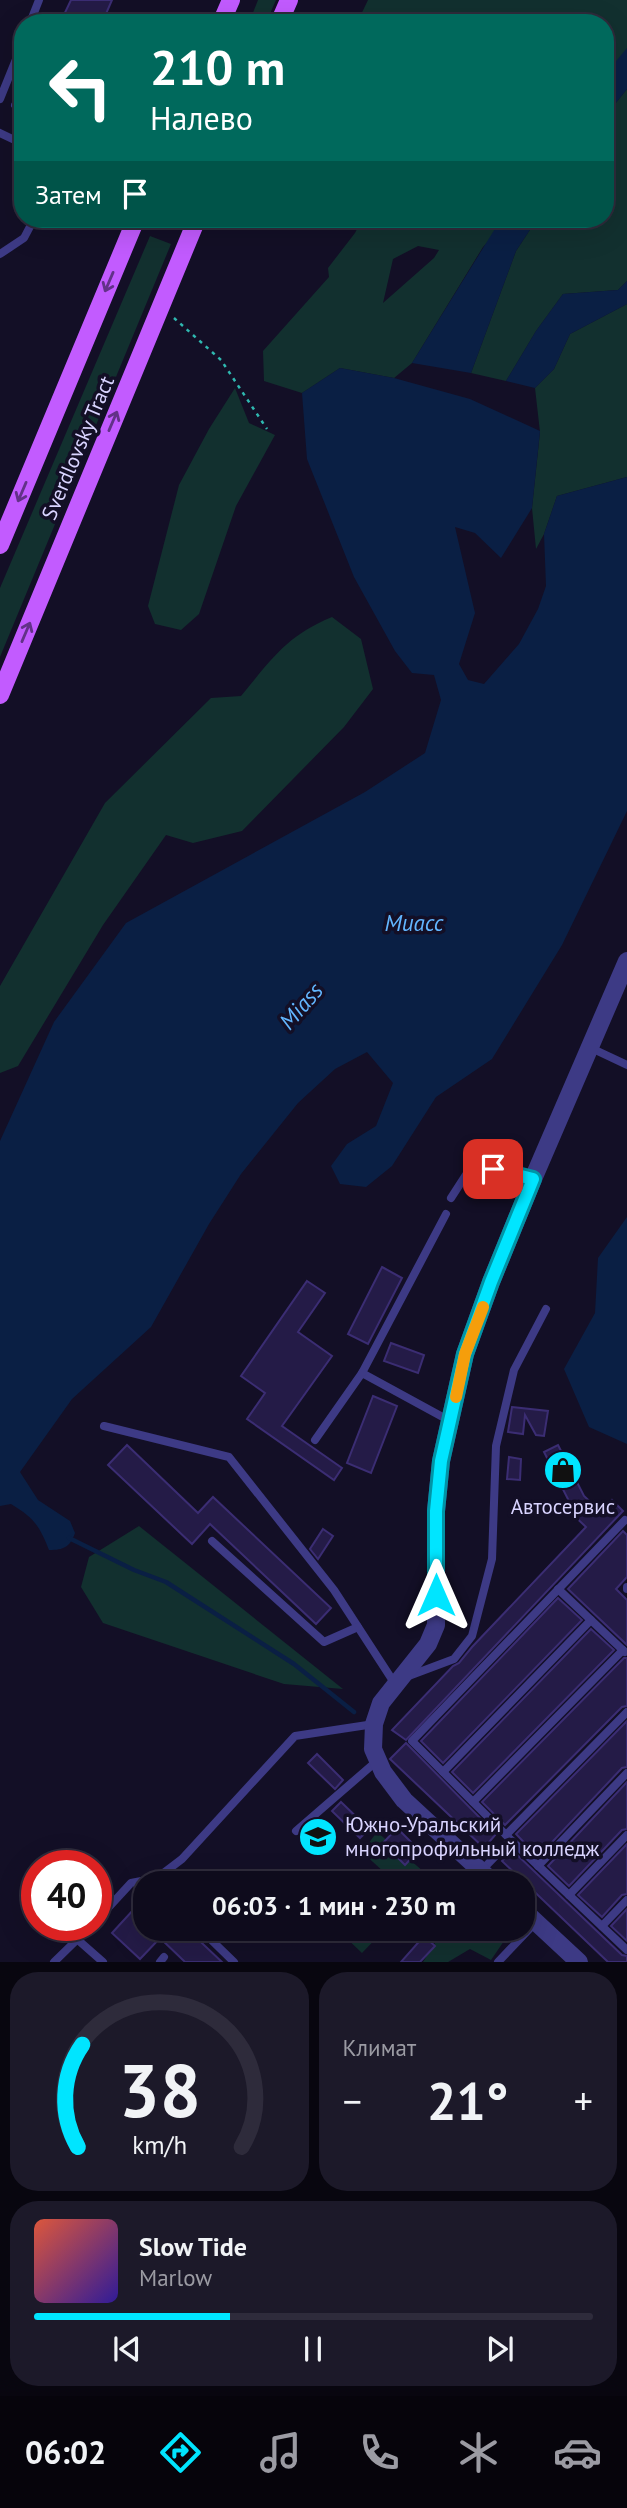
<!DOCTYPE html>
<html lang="ru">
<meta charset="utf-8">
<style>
:root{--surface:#0e0b1c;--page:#1c1929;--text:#f1f3f6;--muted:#9b9ba3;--line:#2e2b3b;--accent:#00e5ff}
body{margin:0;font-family:"PT Sans",sans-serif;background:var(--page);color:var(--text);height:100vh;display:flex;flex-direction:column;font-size:26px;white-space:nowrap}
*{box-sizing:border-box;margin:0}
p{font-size:23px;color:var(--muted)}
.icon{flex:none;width:38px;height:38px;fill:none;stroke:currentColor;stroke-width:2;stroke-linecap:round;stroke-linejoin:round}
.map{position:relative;height:1962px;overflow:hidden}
.side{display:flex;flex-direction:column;gap:10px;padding:10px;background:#08060f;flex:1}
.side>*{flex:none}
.guide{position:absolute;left:14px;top:14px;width:600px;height:214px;border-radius:28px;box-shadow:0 7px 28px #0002,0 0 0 2px var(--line);background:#00695c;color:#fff;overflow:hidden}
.speed{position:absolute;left:21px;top:1850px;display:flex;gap:14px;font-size:35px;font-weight:700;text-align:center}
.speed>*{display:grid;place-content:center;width:91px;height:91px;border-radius:50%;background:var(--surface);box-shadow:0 7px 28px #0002,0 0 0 2px var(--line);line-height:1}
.speed .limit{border:10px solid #d22;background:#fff;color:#111}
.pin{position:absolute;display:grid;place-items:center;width:60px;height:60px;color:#fff;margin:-30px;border-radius:14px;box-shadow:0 4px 10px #0006}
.me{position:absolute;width:77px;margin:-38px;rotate:0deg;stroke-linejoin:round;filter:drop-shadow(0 0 5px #0008)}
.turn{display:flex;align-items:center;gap:24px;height:147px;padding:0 21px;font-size:32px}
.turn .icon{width:91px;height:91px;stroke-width:2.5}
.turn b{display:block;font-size:49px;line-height:60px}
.then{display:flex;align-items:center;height:66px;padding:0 21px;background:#0003;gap:14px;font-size:26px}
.big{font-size:52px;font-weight:600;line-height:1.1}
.side .widget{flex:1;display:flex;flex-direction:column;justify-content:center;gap:10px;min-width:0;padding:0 24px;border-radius:28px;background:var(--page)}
.side .dial{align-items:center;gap:0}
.dial svg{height:182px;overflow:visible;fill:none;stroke:var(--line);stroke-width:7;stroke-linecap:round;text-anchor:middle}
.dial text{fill:var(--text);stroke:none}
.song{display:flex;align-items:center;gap:21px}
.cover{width:84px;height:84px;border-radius:10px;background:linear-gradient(135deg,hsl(10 70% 55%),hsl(250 70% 35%))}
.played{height:7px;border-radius:4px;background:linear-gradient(90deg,var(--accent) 35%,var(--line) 35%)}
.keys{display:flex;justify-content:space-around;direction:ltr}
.heat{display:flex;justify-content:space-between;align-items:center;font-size:38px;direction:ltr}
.side .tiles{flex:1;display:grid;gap:10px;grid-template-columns:1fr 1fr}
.widget:last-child{grid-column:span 2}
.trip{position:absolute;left:133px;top:1871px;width:402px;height:70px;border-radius:28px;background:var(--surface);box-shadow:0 7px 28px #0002,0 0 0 2px var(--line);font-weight:600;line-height:70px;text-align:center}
.dock{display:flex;height:112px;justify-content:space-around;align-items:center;background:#06040b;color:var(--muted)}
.dock .icon{width:49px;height:49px}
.dock .active{color:var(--accent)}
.dock b{font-size:32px;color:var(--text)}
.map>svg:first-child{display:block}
.green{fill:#12302f;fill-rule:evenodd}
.water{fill:#0a1f44}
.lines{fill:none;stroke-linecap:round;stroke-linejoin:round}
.stream{stroke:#0a1f44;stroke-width:4.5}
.building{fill:#241b47;stroke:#3b2d73;stroke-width:2}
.path{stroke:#2fb8b0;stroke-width:2.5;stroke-dasharray:3.5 5;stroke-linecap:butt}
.service{stroke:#3d3a85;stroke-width:8}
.tertiary{stroke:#3d3a85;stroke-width:18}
.primary{stroke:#c25bff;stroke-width:18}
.oneway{stroke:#623188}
.route-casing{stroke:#0095a6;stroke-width:18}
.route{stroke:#00e5ff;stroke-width:12}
.slow{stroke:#f59e0b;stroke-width:12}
.labels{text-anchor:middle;stroke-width:7;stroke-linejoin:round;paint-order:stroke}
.street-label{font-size:21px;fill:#d9d4ff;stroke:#130f26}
.poi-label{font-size:21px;fill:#d9d4ff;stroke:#130f26}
.water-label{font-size:23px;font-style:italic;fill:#62b6ff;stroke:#130f26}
</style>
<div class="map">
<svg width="627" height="1962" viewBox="0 0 627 1962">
<rect width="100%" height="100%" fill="#130f26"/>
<g class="green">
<polygon points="258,0 276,0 266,23 249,23"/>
<polygon points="368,0 627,0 627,67 606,91 606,23 357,23"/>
<polygon points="627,89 627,281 618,290 563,294 536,331 506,381 471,373 516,251 537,219 606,219 606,115"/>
<path d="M362,219H509L483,247L412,363L394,378L340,368L302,393L264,381L263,351L329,277L328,268L355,233ZM418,246L439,250L434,258L383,303L393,259Z"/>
<polygon points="150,236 171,244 0,657 0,588"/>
<polygon points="627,304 627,477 557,496 544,534 536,549 532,508 540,432 535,388 554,369 570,334"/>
<polygon points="235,388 249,423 275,435 236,506 199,614 181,630 155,624 148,606 179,485 209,429"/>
<path d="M332,617L361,639L373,689L344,727L242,831L193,843L166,835L103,925L18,1066L0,1073V986L105,803L211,698L241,696C272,659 286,636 332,617Z"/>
<polygon points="139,1526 343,1689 284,1684 103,1623 81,1587 89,1557"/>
<polygon points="377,1832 437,1883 396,1883 362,1852"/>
<polygon points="342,1929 342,1928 385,1929 362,1953 339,1931"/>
<polygon points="444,1929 489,1929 504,1941 491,1960 470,1949 448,1962 423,1962"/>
</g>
<g class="water">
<polygon points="627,48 627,89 606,115 606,73"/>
<polygon points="501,219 537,219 516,251 471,373 412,363"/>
<polygon points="627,281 627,304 570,334 554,369 535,388 506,381 536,331 563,294 618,290"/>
<path d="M340,368L394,378L470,399L540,431L532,508L501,558L475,533L455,527L475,613L459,664L468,680L484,684L519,644L538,609L546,586L544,534L557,496L627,477V811L562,945L492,1059L436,1097L392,1166L366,1187L340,1184L331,1166L347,1144L376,1126L393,1083L367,1052L335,1069L298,1103L241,1174L209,1224L151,1327L72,1399L20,1472L38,1500L70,1521L75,1533C70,1547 64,1550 49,1550C39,1525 34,1518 11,1504L0,1506V1141L54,1022L126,923L365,792L425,753L441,700L434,675L412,673L395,651L354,577L307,459L302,393Z"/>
<polygon points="627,1217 627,1444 589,1427 564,1369 595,1313 598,1258"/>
</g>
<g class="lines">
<polyline class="stream" points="69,1538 134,1570 166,1582 294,1664 354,1712"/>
</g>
<g class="building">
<polygon points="71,0 112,0 102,23 60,23"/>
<polygon points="382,1267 402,1278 368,1344 348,1334"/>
<polygon points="307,1281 325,1293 298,1332 332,1356 282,1426 342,1468 334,1480 247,1419 265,1393 241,1376"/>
<polygon points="391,1343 424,1355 418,1373 384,1361"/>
<polygon points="373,1396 397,1406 371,1473 347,1463"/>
<polygon points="512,1407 548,1411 544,1436 536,1435 525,1415 523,1434 508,1432"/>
<polygon points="127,1445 198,1513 213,1497 331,1608 316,1624 210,1524 192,1544 108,1465"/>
<polygon points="558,1445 584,1496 601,1512 612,1500 623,1511 406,1740 392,1730 453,1666 459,1663 472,1647 586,1527 567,1509 571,1505 544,1452"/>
<polygon points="509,1457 521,1459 520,1480 507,1479"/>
<polygon points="323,1529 333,1536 318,1559 310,1549"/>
<polygon points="623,1531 627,1535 627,1577 616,1589 627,1600 627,1645 568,1589"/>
<polygon points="558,1598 582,1620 443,1763 421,1741"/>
<polygon points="591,1629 614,1650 473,1793 452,1772"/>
<polygon points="624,1658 627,1658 627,1706 622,1707 505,1825 482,1802"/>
<polygon points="627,1721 627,1767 622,1768 538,1857 516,1834"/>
<polygon points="406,1743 496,1834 484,1848 390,1759"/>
<polygon points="317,1754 343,1780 335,1789 308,1763"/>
<polygon points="627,1782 627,1829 622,1830 569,1886 548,1866"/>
<polygon points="341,1802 369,1829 360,1838 332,1811"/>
<polygon points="397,1828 419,1850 405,1865 383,1843"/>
<polygon points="627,1844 627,1894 622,1895 602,1917 578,1895"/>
<polygon points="512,1850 622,1955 627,1956 627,1962 608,1962 502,1861"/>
<polygon points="145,1897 145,1928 186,1928 222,1962 185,1962 160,1938 140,1959 112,1933"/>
<polygon points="627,1909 627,1941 611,1926"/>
<polygon points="424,1936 435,1946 420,1962 401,1962"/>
</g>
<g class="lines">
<polyline class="path" points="174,318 221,360 267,429"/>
<g class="service">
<polyline points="30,23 39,0"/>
<polyline points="0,99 23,42"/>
<polyline points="15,105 23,108"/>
<polyline points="0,133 23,144"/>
<polyline points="0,254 24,238 34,219"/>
<polyline points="591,1048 627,1065"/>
<polyline points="451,1198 473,1164 533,1179"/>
<polyline points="362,1373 450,1421"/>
<polyline points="104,1426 229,1457 334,1590 395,1684"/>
<polyline points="315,1440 362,1373 446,1214"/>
<polyline points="625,1520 412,1741 511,1840 627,1950"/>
<polyline points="212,1541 324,1642 358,1627"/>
<polyline points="627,1587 627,1589"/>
<polyline points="558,1589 625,1652"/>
<polyline points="406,1677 454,1659 472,1636 492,1559 496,1446 514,1370 546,1309"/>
<polyline points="443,1772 591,1620"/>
<polyline points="473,1802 623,1650"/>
<polyline points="296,1831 378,1760"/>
<polyline points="506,1835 627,1712"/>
<polyline points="538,1866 627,1773"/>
<polyline points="481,1871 511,1840"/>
<polyline points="569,1895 627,1835"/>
<polyline points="96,1921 131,1883 157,1878 182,1859 295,1736 374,1724"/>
<polyline points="602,1926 627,1900"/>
<polyline points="199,1928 234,1962"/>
<polyline points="78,1940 103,1962"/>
<polyline points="54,1962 92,1925"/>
<polyline points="160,1962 164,1957"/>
<polyline points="498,1962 536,1922"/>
</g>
<g class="tertiary">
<polyline points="494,1883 404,1800 383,1772 373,1749 374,1724 381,1703 428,1644 436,1625 436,1511 441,1461 465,1354 491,1282 533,1179 627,961"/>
<polyline points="523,1910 579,1962"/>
</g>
<g class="primary">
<polyline points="221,23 231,0"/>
<polyline points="279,23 289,0"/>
<polyline points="0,545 136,219"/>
<polyline points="0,695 197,219"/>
</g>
</g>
<defs><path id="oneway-shaft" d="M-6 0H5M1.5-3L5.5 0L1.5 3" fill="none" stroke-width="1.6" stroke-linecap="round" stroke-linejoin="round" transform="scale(1.75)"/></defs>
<g class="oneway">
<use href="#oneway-shaft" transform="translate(109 282) rotate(113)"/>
<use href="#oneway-shaft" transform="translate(113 421) rotate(-67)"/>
<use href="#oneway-shaft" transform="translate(22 492) rotate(113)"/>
<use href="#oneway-shaft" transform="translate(26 632) rotate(-67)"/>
</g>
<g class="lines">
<defs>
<polyline id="route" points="436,1595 436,1511 441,1461 465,1354 491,1282 533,1179 493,1169"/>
</defs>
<use href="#route" class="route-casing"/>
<use href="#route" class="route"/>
<polyline class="slow" points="456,1397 465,1354 483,1307"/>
</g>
<defs>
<symbol id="shop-disc" viewBox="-11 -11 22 22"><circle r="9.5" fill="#00e5ff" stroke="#130f26"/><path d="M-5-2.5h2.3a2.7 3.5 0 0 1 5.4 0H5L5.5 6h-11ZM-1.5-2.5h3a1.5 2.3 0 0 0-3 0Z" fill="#111"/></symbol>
<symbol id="university-disc" viewBox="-11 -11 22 22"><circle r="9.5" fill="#00e5ff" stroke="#130f26"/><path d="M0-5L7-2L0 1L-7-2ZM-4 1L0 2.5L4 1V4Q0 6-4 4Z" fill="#111"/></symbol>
</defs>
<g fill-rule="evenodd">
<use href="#shop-disc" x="541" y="1448" width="44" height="44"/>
<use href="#university-disc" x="296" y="1815" width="44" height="44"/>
</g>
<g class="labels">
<g class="street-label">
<text transform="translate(78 448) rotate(-67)" y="7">Sverdlovsky Tract</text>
</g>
<g class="poi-label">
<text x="563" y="1514">Автосервис</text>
<text x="345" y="1832" text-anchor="start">Южно-Уральский<tspan x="345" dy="24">многопрофильный колледж</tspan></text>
</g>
<g class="water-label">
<text x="414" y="931">Миасс</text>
<text transform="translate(301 1006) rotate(-49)" y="8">Miass</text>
</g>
</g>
</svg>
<div class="speed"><div class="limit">40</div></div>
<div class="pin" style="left:493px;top:1169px;background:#d93025"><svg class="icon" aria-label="arrive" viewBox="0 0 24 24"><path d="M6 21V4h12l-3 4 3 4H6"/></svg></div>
<svg class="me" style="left:436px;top:1595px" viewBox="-20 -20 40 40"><path d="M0-17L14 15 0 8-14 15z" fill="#00e5ff" stroke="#fff" stroke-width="4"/></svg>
<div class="trip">06:03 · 1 мин · 230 m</div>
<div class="guide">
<div class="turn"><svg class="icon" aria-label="left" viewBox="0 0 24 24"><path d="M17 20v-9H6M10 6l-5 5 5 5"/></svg><div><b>210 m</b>Налево</div></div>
<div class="then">Затем<svg class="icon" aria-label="arrive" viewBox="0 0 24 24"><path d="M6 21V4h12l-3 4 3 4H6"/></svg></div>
</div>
</div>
<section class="side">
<div class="tiles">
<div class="widget dial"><svg viewBox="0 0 100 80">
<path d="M14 69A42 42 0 1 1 86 69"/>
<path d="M14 69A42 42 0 0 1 16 24" stroke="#00e5ff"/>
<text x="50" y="56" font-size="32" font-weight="700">38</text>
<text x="50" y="72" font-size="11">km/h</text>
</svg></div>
<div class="widget"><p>Климат</p>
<div class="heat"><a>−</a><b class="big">21°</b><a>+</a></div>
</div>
<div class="widget">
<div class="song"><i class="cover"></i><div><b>Slow Tide</b><p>Marlow</p></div></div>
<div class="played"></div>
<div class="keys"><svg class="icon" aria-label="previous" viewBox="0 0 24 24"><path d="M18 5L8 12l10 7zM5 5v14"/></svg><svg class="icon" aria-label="pause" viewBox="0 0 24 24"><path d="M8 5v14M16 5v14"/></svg><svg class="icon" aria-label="next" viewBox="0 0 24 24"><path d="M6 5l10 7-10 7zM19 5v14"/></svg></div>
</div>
</div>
</section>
<nav class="dock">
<b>06:02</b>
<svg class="icon active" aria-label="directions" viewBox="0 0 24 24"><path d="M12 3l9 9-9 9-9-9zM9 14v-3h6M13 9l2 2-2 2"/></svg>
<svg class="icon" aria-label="music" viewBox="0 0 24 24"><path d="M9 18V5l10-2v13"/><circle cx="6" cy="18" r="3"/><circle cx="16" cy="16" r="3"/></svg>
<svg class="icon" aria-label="phone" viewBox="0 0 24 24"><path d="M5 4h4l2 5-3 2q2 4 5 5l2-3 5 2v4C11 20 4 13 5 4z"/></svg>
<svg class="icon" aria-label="climate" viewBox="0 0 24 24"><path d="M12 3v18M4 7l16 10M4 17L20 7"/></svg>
<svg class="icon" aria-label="car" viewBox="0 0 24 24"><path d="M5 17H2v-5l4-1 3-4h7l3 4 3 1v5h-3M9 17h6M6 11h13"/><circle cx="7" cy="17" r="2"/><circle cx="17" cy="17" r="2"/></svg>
</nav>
